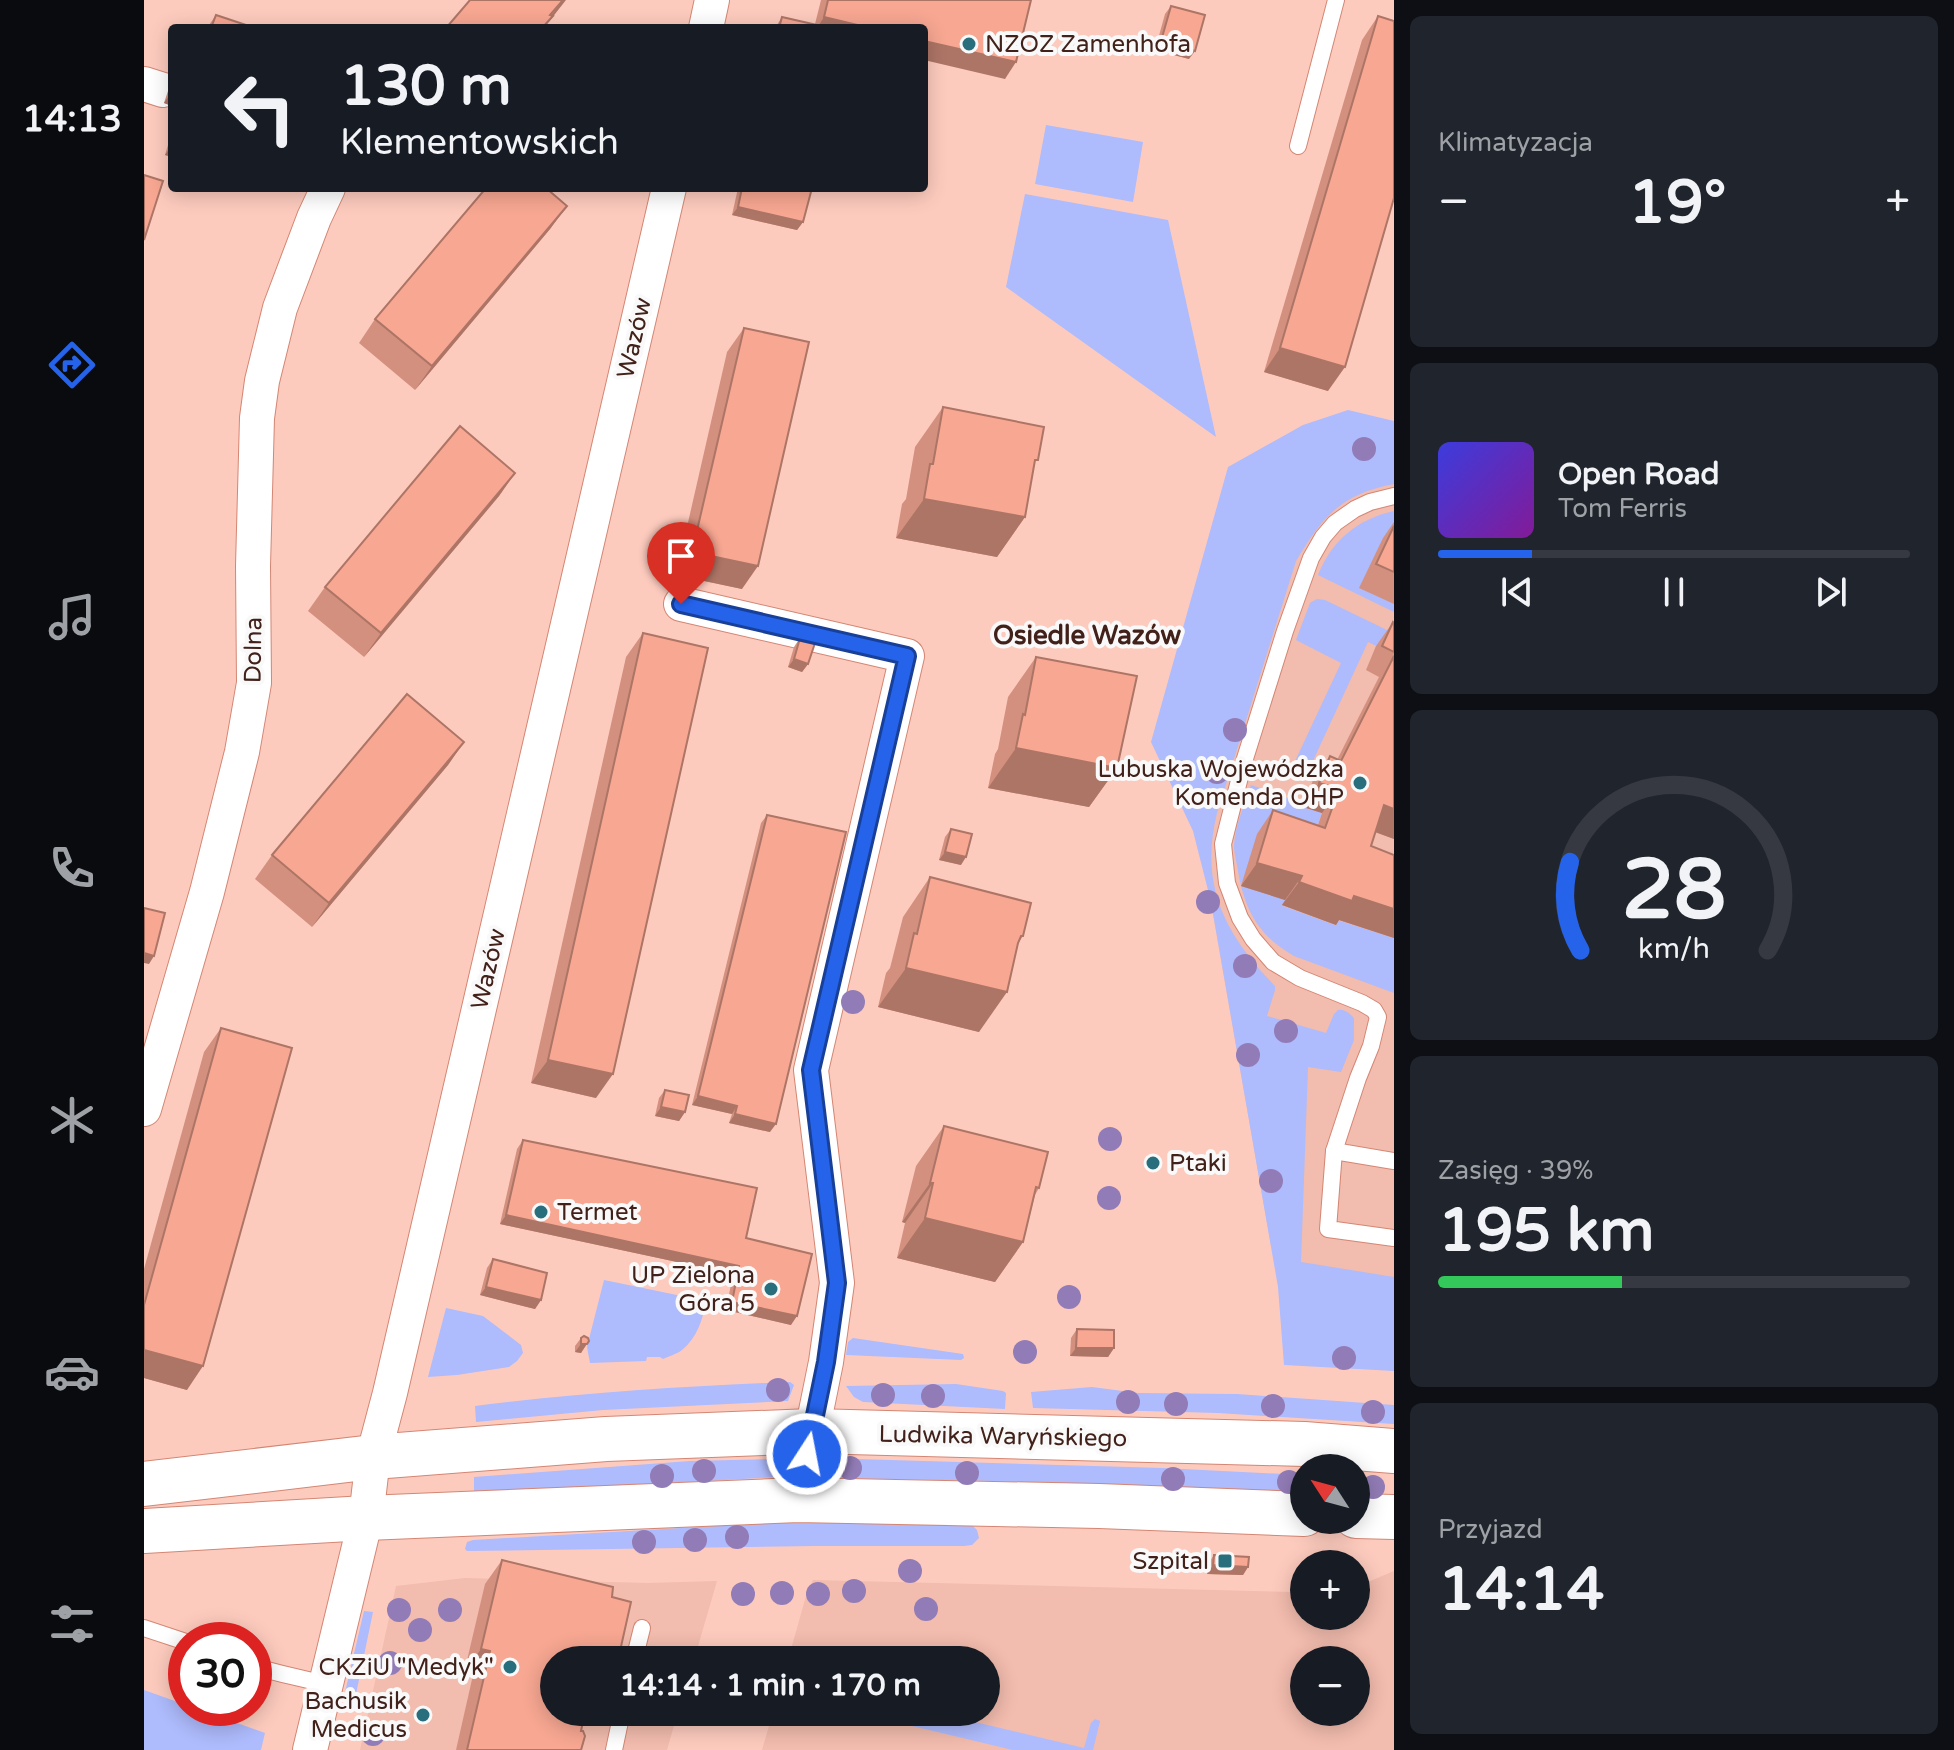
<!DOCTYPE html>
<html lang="pl">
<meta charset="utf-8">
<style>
:root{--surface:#171b24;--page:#20242c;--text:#f1f3f6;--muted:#9ea1a6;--line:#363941;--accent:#2563eb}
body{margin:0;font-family:"Varela Round",sans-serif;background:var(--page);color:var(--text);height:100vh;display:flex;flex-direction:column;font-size:30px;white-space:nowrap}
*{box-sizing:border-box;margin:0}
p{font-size:26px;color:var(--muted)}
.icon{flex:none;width:44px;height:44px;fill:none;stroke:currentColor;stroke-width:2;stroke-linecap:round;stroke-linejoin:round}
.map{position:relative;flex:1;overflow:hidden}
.panel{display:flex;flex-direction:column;gap:16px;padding:16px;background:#0d0f14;width:560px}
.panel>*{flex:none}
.hud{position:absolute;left:24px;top:24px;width:760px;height:168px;border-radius:8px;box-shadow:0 4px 20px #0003;background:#171b24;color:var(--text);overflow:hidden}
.needle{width:52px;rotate:306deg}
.fabs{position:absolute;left:1146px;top:1454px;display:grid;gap:16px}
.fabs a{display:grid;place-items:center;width:80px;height:80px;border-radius:50%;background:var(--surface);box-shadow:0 4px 20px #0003;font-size:40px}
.speed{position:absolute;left:24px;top:1622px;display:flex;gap:16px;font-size:40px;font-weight:700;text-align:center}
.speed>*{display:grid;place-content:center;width:104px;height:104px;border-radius:50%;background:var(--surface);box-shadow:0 4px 20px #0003;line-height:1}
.speed .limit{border:12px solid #d22;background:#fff;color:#111}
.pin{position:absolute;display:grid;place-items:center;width:68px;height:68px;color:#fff;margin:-82px -34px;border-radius:50% 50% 50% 0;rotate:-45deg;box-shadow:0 0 8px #0007}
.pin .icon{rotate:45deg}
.me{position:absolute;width:88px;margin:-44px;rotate:11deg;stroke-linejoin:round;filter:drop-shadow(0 0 6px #0008)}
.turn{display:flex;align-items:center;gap:28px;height:168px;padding:0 40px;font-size:36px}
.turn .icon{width:104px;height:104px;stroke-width:2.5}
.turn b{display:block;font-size:56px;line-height:68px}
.big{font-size:60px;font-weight:800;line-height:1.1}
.panel .card{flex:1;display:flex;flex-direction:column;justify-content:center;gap:12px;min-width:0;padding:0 28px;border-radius:12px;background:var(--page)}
.panel .dial{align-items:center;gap:0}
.dial svg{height:208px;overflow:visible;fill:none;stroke:var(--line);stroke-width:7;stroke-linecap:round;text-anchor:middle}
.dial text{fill:var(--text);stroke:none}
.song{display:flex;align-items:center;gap:24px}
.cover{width:96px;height:96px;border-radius:12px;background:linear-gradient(135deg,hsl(240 70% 55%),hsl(290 70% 35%))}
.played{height:8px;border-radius:4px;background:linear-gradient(90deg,var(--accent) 20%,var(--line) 20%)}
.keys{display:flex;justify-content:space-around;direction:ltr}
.heat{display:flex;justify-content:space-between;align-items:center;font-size:44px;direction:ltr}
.charge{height:12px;border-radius:6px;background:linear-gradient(90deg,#34c759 39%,var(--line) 0)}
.trip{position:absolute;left:396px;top:1646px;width:460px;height:80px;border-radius:40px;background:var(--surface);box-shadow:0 4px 20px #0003;font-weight:800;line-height:80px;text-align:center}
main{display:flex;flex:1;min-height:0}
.tabs{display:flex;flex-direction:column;width:144px;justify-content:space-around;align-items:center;background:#090b0e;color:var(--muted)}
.tabs .icon{width:56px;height:56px}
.tabs .active{color:var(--accent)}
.tabs b{font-size:36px;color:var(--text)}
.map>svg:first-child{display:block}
.built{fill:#f2bcae;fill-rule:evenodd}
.green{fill:#aebbfc}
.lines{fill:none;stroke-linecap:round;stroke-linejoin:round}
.lane-casing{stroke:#d48673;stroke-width:18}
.street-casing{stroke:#d48673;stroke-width:36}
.secondary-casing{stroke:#d48673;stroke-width:46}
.lane{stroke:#fff;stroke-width:16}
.street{stroke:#fff;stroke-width:34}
.secondary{stroke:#fff;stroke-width:44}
.tree{fill:#927cb7}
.wall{fill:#d4907e}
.shaded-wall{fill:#ad7566}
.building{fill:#f7a792;stroke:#ad7566;stroke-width:2}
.route-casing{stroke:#184099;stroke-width:20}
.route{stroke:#2563eb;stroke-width:14}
.poi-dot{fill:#296e7d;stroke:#f9f9f9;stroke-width:3}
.labels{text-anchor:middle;stroke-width:8;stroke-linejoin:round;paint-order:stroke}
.poi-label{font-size:24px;fill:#41211a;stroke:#f9f9f9;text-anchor:end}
.street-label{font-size:24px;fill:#41211a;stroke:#f9f9f9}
.neighbourhood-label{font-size:26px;font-weight:bold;fill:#41211a;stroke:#f9f9f9}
</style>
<main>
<nav class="tabs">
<b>14:13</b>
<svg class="icon active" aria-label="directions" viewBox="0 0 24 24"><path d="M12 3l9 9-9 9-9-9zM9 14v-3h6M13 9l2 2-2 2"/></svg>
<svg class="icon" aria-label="music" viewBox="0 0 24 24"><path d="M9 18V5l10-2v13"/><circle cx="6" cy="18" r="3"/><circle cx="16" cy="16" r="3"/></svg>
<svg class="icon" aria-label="phone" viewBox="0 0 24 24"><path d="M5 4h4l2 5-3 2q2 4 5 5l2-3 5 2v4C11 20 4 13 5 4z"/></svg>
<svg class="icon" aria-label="climate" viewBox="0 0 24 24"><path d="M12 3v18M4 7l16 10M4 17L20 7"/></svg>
<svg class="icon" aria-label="car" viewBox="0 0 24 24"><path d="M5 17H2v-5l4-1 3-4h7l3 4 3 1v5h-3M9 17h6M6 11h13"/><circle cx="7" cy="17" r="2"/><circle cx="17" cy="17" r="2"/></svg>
<svg class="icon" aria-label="filters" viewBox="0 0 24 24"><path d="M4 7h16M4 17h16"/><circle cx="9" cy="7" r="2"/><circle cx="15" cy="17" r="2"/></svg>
</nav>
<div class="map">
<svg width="1250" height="1750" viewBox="0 0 1250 1750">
<rect width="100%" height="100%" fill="#fdcbbe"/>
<g class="built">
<polygon points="1173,427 1250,449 1250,1371 1127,1246 1054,829"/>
<path d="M1250,1571V1750H618L629,1712H842V1660H644L662,1596L669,1580L1151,1592L1160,1593V1616H1212V1587ZM1160,1660H1212V1712H1160Z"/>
<polygon points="321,1578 504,1583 573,1581 550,1660 410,1660 410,1712 534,1712 523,1750 216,1750 252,1586"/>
</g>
<g class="green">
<polygon points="902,125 999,142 989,202 891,184"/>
<polygon points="881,194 1024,220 1072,437 862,287"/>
<path d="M1204,410L1250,421V484C1197,494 1179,516 1152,561L1073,813C1055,886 1081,934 1131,986V990L1123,1016L1182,1033L1190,1014L1194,1010C1201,1009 1205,1013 1210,1018V1040L1197,1072L1164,1067L1157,1262L1250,1277V1371L1140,1365L1134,1287L1067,902L1049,831L1007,742L1084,467L1159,425Z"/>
<path d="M1250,511V612L1174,575C1188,540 1214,519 1250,511Z"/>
<polygon points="1173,599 1181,600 1249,633 1241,650 1224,642 1161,778 1146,772 1197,663 1152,640 1166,603"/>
<path d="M1107,785L1160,803L1159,807L1178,813L1165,851L1139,906L1191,925L1193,920L1250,938V993L1150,956C1115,936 1101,911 1094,871C1093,863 1090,854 1090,846C1091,825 1101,804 1107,785Z"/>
<path d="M460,1280L562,1301C559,1319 553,1338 538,1350C533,1354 525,1356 519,1359L516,1357H503L502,1361L446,1363L443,1347Z"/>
<polygon points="302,1308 339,1316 377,1345 379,1353 373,1361 365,1367 313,1375 284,1377"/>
<polygon points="709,1338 819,1354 820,1358 817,1360 702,1355 704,1342"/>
<path d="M646,1382L650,1385L644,1401L459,1410L332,1422L331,1406C435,1393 541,1386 646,1382Z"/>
<polygon points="812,1384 859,1391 862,1393 861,1409 719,1402 710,1397 702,1386"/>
<polygon points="948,1387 994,1393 1093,1394 1250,1405 1250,1424 1074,1413 889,1408 887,1392"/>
<polygon points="678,1458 1019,1468 1160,1475 1160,1493 850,1481 635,1477 427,1489 330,1496 330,1477 546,1461"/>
<polygon points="641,1522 828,1525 833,1530 835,1538 828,1545 820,1546 671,1546 323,1551 321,1549 323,1542 329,1540"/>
<polygon points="220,1611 229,1612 212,1694 201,1692"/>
<polygon points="0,1690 42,1705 42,1708 51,1708 121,1733 117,1750 0,1750"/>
<polygon points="709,1712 789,1712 940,1748 947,1723 951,1719 956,1721 949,1750 869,1750"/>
</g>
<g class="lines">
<defs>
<g id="lane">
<polyline points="1154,146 1192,0"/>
<polyline points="1190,1151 1214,1078 1227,1046 1234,1017 1230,1010 1218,1003 1156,978 1129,962 1109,939 1096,918 1083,883 1079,844 1099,765 1141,631 1167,558 1179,537 1191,523 1211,509 1226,502 1250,496"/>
<polyline points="1250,1161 1190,1151 1184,1229 1250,1238"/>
<polyline points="0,1628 42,1642"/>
<polyline points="490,1660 498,1628"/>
<path d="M110,1666C134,1674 159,1678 183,1685"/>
<polyline points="470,1750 478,1712"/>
</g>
<g id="street">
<polyline points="562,28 568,0"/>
<polyline points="0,84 19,90"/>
<polyline points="537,604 763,656 667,1070 693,1283 682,1362 654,1500"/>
<polyline points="0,1109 63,892 98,752 110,683 109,566 113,418 118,381 136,308 170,218 184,188"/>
<polyline points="166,1750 222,1518 229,1457 246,1393 525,188"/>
</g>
<g id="secondary">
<polyline points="0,1484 229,1457 462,1439 668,1431 1160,1444 1250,1451"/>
<polyline points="1212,1516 1250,1517"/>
<polyline points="0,1531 222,1518 654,1500 955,1506 1160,1514"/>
</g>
</defs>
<use href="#lane" class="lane-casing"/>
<use href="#street" class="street-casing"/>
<use href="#secondary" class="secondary-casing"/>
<use href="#lane" class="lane"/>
<use href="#street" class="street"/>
<use href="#secondary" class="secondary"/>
</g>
<g class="tree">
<circle cx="1220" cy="449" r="12"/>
<circle cx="1091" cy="730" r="12"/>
<circle cx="1073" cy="772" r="12"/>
<circle cx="1064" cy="902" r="12"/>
<circle cx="1101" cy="966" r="12"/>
<circle cx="709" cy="1002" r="12"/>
<circle cx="1142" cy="1031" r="12"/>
<circle cx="1104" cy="1055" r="12"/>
<circle cx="966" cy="1139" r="12"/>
<circle cx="1127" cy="1181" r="12"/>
<circle cx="965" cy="1198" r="12"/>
<circle cx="925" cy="1297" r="12"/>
<circle cx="881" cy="1352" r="12"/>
<circle cx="1200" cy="1358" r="12"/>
<circle cx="634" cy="1390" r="12"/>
<circle cx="739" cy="1395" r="12"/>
<circle cx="789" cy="1396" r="12"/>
<circle cx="984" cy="1402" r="12"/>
<circle cx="1032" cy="1404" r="12"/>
<circle cx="1129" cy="1406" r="12"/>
<circle cx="1229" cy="1412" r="12"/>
<circle cx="706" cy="1468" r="12"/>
<circle cx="560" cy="1471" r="12"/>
<circle cx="823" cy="1473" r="12"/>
<circle cx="518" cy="1476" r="12"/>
<circle cx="1029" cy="1479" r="12"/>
<circle cx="1145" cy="1482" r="12"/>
<circle cx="1229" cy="1487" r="12"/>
<circle cx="593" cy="1537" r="12"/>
<circle cx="551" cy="1540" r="12"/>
<circle cx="500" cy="1542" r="12"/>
<circle cx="766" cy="1571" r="12"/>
<circle cx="710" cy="1591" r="12"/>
<circle cx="638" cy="1593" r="12"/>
<circle cx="599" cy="1594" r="12"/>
<circle cx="674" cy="1594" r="12"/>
<circle cx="782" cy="1609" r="12"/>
<circle cx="255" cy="1610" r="12"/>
<circle cx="306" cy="1610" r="12"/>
<circle cx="276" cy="1630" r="12"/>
<circle cx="246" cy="1663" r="12"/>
<circle cx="229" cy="1734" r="12"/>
</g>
<g class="wall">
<polygon points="677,0 887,0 861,79 780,28 631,28 638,17 671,24"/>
<polygon points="1027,6 1045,59 1011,50 1021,14"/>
<polygon points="72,15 111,28 63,28"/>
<polygon points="1234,16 1184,391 1120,372 1218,40"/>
<polygon points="28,79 28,106 20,103"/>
<polygon points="28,132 28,157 21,155"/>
<polygon points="594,188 668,188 659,222 653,230 588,215"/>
<polygon points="423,206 406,229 271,390 215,343 231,319"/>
<polygon points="600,328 598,589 532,575 583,352"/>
<polygon points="799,407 890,466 881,517 853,557 752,538 758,504 762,499 771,447"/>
<polygon points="371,473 355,496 220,657 164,611 181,587"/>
<polygon points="1250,522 1250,604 1215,588 1239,538"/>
<polygon points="1249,622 1250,623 1250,839 1231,832 1227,846 1250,855 1250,938 1195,920 1192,925 1138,905 1141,900 1097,886 1113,834 1129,810 1174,825 1178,813 1159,807 1169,780 1186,756 1193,760 1235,677 1222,670 1232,646"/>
<polygon points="499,633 452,1098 387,1083 482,657"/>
<polygon points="656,638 664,664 658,672 644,667 650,647"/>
<polygon points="892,657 973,768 945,807 844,788 851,754 854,749 864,697"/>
<polygon points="320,742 304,765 168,927 111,879 128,855"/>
<polygon points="623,815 626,1132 585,1123 588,1114 548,1105 617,823"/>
<polygon points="807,829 817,865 795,860 801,837"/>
<polygon points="786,877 879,936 875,942 835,1032 734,1007 742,973 746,968 759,917"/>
<polygon points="77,1028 43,1390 0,1378 0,1269 60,1052"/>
<polygon points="521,1090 541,1112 535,1121 511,1116 515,1098"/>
<polygon points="800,1126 895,1188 891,1195 879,1242 851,1282 753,1258 761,1223 758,1222 772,1166"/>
<polygon points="379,1140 602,1238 647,1325 582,1310 589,1274 356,1224 373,1149"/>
<polygon points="349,1259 397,1300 391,1309 336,1295 343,1268"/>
<polygon points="933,1329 970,1348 964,1357 926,1356 927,1338"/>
<polygon points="437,1338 444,1338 437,1353 431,1352 431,1346"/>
<polygon points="1070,1555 1104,1567 1099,1575 1063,1574 1064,1564"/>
<polygon points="358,1560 410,1712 453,1712 450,1716 441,1714 437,1731 437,1750 312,1750 329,1675 320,1673 341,1584"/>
</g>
<g class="shaded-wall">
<polygon points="419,0 422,0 400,28 397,28"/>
<polygon points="680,17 726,28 673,28"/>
<polygon points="780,41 872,62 861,79 780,60"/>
<polygon points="1017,41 1051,51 1045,59 1011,50"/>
<polygon points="28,92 28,106 20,103"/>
<polygon points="28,145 28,157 21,155"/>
<polygon points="423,206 406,229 271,390 288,366"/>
<polygon points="594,207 659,222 653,230 588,215"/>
<polygon points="1136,348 1201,367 1184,391 1120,372"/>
<polygon points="371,473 355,496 220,657 237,633"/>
<polygon points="780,499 881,517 853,557 752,538"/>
<polygon points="548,552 614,566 598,589 532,575"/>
<polygon points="650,659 664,664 658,672 644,667"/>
<polygon points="320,742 304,765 168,927 185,903"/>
<polygon points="872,748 973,768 945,807 844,788"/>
<polygon points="1175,783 1195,789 1178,813 1159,807"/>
<polygon points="1240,805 1250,809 1250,839 1223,829"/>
<polygon points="801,852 822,857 817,865 795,860"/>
<polygon points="1113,863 1158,876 1141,900 1097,886"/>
<polygon points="1155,882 1210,896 1250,909 1250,938 1195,920 1192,925 1138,905"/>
<polygon points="0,953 10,956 5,964 0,963"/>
<polygon points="762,968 863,992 835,1032 734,1007"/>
<polygon points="404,1060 469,1074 452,1098 387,1083"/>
<polygon points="554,1096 593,1106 588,1114 548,1105"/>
<polygon points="517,1107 541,1112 535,1121 511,1116"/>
<polygon points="591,1114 632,1124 626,1132 585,1123"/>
<polygon points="786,1183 789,1183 761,1223 758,1222"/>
<polygon points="362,1215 595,1266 589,1274 356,1224"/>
<polygon points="781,1218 879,1242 851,1282 753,1258"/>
<polygon points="342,1287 397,1300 391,1309 336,1295"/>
<polygon points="588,1302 653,1316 647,1325 582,1310"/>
<polygon points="437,1344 443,1344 437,1353 431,1352"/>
<polygon points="932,1348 970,1348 964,1357 926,1356"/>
<polygon points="0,1350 59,1366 43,1390 0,1378"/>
<polygon points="1069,1565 1104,1567 1099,1575 1063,1574"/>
<polygon points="337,1649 346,1651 329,1675 320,1673"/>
<polygon points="432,1712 453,1712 450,1716"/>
</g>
<g class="building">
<polygon points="326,0 419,0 406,15 409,16 398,28 302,28"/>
<polygon points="684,0 887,0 872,62 780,41 780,28 726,28 680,17"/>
<polygon points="1027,6 1061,15 1051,51 1017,41"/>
<polygon points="72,15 111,28 67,28"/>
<polygon points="1234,16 1250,21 1250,198 1201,367 1136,348"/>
<polygon points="638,17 686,28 635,28"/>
<polygon points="0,175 19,181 0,240"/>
<polygon points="342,188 402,188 423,206 288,366 231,319"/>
<polygon points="598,188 668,188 659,222 594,207"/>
<polygon points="600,328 665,342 614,566 548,552"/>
<polygon points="799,407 900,427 894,460 891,460 881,517 780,499 786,464 789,464"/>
<polygon points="316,426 371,473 237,633 181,587"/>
<polygon points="1250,526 1250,572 1232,564"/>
<polygon points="1249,622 1250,623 1250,652 1238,646"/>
<polygon points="499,633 564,648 469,1074 404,1060"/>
<polygon points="656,638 671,643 664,664 650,659"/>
<polygon points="1250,656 1250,809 1240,805 1227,846 1250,855 1250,909 1210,896 1208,901 1155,882 1158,876 1113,863 1129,810 1181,828 1195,789 1175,783 1186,756 1197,761"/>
<polygon points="892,657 993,676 973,768 872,748 879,714 881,715"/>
<polygon points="263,694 320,742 185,903 128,855"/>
<polygon points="623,815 702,832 632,1124 591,1114 593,1106 554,1096"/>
<polygon points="807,829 828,834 822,857 801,852"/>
<polygon points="786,877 887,903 879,936 877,936 874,943 863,992 762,968 770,933 773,934"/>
<polygon points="0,908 21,913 10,956 0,953"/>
<polygon points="77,1028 148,1048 59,1366 0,1350 0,1305"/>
<polygon points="521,1090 545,1095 541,1112 517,1107"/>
<polygon points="800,1126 904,1152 895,1188 892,1187 879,1242 781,1218 789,1183 786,1183"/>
<polygon points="379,1140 613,1188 602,1238 668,1254 653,1316 588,1302 595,1266 362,1215"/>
<polygon points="349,1259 403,1273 397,1300 342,1287"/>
<polygon points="933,1329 970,1330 970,1348 932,1348"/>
<polygon points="440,1336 444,1338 445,1341 443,1344 437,1344 437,1338"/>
<polygon points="1070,1555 1105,1557 1104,1567 1069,1565"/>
<polygon points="358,1560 469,1587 468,1597 487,1602 474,1660 410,1660 410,1712 441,1712 437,1731 439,1731 441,1736 437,1750 323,1750 346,1651 337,1649"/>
</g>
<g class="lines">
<defs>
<polyline id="route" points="537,604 763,656 667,1070 693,1283 682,1362 663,1454"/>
</defs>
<use href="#route" class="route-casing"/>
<use href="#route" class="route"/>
</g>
<g class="poi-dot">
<circle cx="825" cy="44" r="8"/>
<circle cx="1216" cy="783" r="8"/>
<circle cx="1009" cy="1163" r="8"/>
<circle cx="397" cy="1212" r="8"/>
<circle cx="627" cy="1289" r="8"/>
<rect x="1073" y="1553" width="16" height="16" rx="4"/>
<circle cx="366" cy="1667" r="8"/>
<circle cx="279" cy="1715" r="8"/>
</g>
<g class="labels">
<g class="poi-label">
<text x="841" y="52" text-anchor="start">NZOZ Zamenhofa</text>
<text x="1200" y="777">Lubuska Wojewódzka<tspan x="1200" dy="28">Komenda OHP</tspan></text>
<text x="1025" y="1171" text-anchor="start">Ptaki</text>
<text x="413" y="1220" text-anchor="start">Termet</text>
<text x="611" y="1283">UP Zielona<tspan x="611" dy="28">Góra 5</tspan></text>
<text x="1065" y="1569">Szpital</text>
<text x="350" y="1675">CKZiU "Medyk"</text>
<text x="263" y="1709">Bachusik<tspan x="263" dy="28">Medicus</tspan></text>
</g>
<g class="street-label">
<text transform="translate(490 338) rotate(-77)" y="8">Wazów</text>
<text transform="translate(109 650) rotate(-89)" y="8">Dolna</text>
<text transform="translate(344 969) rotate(-77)" y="8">Wazów</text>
<text transform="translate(859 1436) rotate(1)" y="8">Ludwika Waryńskiego</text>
</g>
<g class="neighbourhood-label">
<text x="943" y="644">Osiedle Wazów</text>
</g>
</g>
</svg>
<div class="fabs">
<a><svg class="needle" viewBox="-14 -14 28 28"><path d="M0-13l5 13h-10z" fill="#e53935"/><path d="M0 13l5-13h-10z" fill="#9ea1a6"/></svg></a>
<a>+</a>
<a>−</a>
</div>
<div class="speed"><div class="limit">30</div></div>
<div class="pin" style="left:537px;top:604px;background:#d93025"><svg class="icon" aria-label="arrive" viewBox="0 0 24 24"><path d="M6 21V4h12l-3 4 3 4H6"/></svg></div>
<svg class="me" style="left:663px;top:1454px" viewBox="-20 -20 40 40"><circle r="17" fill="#2563eb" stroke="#fff" stroke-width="3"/><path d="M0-11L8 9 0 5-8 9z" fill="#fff"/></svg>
<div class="trip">14:14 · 1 min · 170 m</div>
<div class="hud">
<div class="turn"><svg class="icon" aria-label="left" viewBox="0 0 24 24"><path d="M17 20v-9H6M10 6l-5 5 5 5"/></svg><div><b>130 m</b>Klementowskich</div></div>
</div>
</div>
<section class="panel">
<div class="card"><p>Klimatyzacja</p>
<div class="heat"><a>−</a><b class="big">19°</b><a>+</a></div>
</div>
<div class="card">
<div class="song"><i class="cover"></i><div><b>Open Road</b><p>Tom Ferris</p></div></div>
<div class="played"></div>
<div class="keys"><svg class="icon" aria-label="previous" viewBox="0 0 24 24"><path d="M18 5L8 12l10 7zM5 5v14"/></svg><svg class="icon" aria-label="pause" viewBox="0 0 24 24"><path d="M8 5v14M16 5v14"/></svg><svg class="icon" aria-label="next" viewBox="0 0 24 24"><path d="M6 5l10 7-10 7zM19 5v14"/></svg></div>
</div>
<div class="card dial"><svg viewBox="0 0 100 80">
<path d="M14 69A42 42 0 1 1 86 69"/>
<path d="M14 69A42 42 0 0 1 10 35" stroke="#2563eb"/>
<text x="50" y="56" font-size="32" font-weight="700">28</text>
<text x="50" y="72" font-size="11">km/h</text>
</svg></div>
<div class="card"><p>Zasięg · 39%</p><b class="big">195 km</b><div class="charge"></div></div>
<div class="card"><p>Przyjazd</p><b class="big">14:14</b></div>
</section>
</main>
